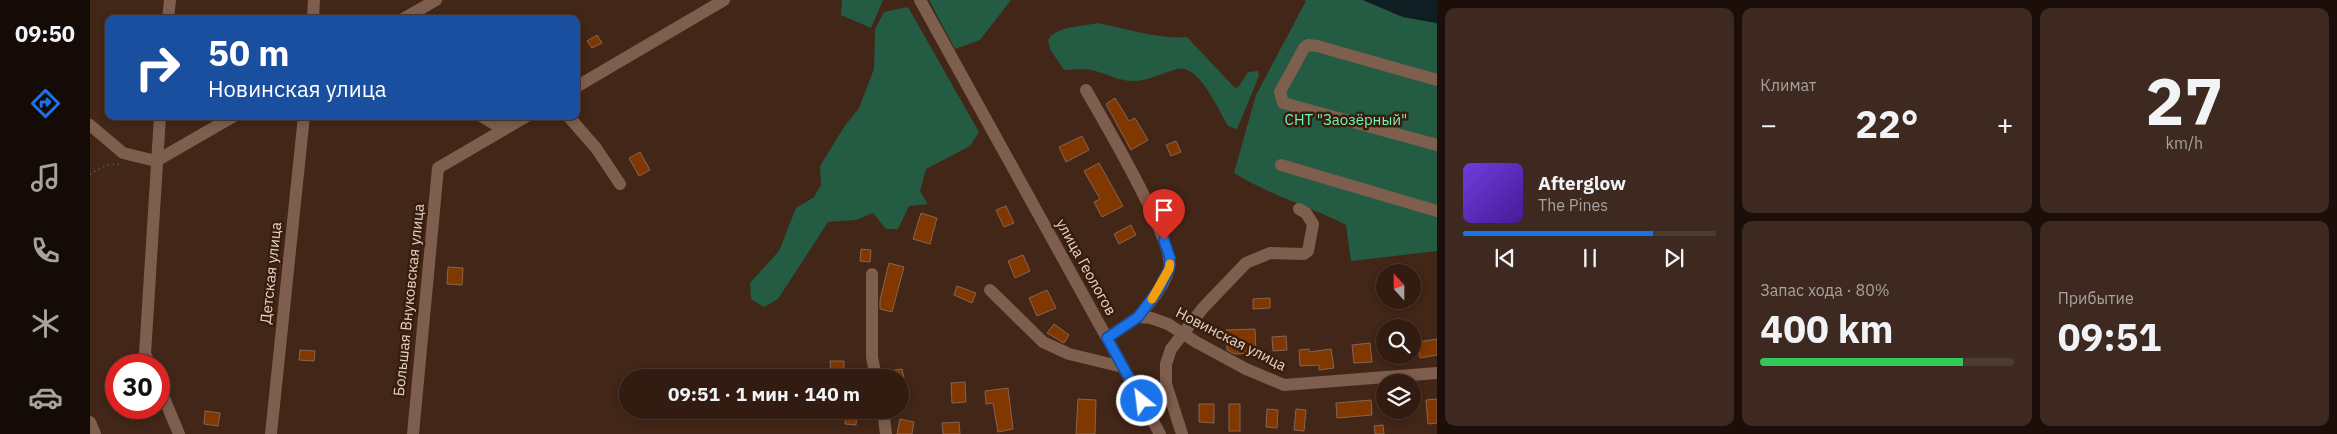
<!DOCTYPE html>
<html lang="ru">
<meta charset="utf-8">
<style>
:root{--surface:#321c11;--page:#3d291f;--text:#f1f3f6;--muted:#a8a19f;--line:#4d3a31;--accent:#1a73e8}
body{margin:0;font-family:"IBM Plex Sans",sans-serif;background:var(--page);color:var(--text);height:100vh;display:flex;flex-direction:column;font-size:19px;white-space:nowrap}
*{box-sizing:border-box;margin:0}
p{font-size:16px;color:var(--muted)}
.icon{flex:none;width:28px;height:28px;fill:none;stroke:currentColor;stroke-width:2;stroke-linecap:round;stroke-linejoin:round}
.map{position:relative;flex:1;overflow:hidden}
.side{display:flex;flex-direction:column;gap:8px;padding:8px;background:#1c0f09;width:900px}
.side>*{flex:none}
.guide{position:absolute;left:15px;top:15px;width:475px;height:105px;border-radius:10px;box-shadow:0 2px 8px #0003,0 0 0 1px var(--line);background:#1a4fa0;color:#fff;overflow:hidden}
.needle{width:32px;rotate:339deg}
.tools{position:absolute;left:1286px;top:264px;display:grid;gap:10px}
.tools a{display:grid;place-items:center;width:45px;height:45px;border-radius:50%;background:var(--surface);box-shadow:0 2px 8px #0003,0 0 0 1px var(--line);font-size:25px}
.speed{position:absolute;left:15px;top:354px;display:flex;gap:10px;font-size:25px;font-weight:700;text-align:center}
.speed>*{display:grid;place-content:center;width:65px;height:65px;border-radius:50%;background:var(--surface);box-shadow:0 2px 8px #0003,0 0 0 1px var(--line);line-height:1}
.speed .limit{border:8px solid #d22;background:#fff;color:#111}
.pin{position:absolute;display:grid;place-items:center;width:42px;height:42px;color:#fff;margin:-51px -21px;border-radius:50% 50% 50% 0;rotate:-45deg;box-shadow:0 0 5px #0007}
.pin .icon{rotate:45deg}
.me{position:absolute;width:55px;margin:-28px;rotate:331deg;stroke-linejoin:round;filter:drop-shadow(0 0 4px #0008)}
.turn{display:flex;align-items:center;gap:18px;height:105px;padding:0 20px;font-size:22px}
.turn .icon{width:65px;height:65px;stroke-width:2.5}
.turn b{display:block;font-size:35px;line-height:42px}
.big{font-size:38px;font-weight:700;line-height:1.1}
.side .card{flex:1;display:flex;flex-direction:column;justify-content:center;gap:8px;min-width:0;padding:0 18px;border-radius:10px;background:var(--page)}
.side .dial{align-items:center;gap:0}
.dial b{font-size:65px;line-height:1}
.song{display:flex;align-items:center;gap:15px}
.cover{width:60px;height:60px;border-radius:8px;background:linear-gradient(135deg,hsl(260 70% 55%),hsl(260 70% 35%))}
.played{height:5px;border-radius:2px;background:linear-gradient(90deg,var(--accent) 75%,var(--line) 75%)}
.keys{display:flex;justify-content:space-around;direction:ltr}
.heat{display:flex;justify-content:space-between;align-items:center;font-size:28px;direction:ltr}
.charge{height:8px;border-radius:4px;background:linear-gradient(90deg,#34c759 80%,var(--line) 0)}
.side .tiles{flex:1;display:grid;gap:8px;grid-template-columns:repeat(3,1fr)}
.card:first-child{grid-row:span 2}
.trip{position:absolute;left:529px;top:369px;width:290px;height:50px;border-radius:25px;background:var(--surface);box-shadow:0 2px 8px #0003,0 0 0 1px var(--line);font-weight:700;line-height:50px;text-align:center}
main{display:flex;flex:1;min-height:0}
.tabs{display:flex;flex-direction:column;width:90px;justify-content:space-around;align-items:center;background:#140b07;color:var(--muted)}
.tabs .icon{width:35px;height:35px}
.tabs .selected{color:var(--accent)}
.tabs b{font-size:22px;color:var(--text)}
.map>svg:first-child{display:block}
.green{fill:#245b43}
.water{fill:#0e1e23}
.building{fill:#803700;stroke:#856554}
.lines{fill:none;stroke-linecap:round;stroke-linejoin:round}
.path{stroke:#745b4e;stroke-width:2;stroke-dasharray:1 4;stroke-linecap:butt}
.minor{stroke:#7e5e4d;stroke-width:12}
.route-casing{stroke:#114b97;stroke-width:12}
.route{stroke:#1a73e8;stroke-width:9}
.slow{stroke:#f59e0b;stroke-width:9}
.labels{text-anchor:middle;stroke-width:5;stroke-linejoin:round;paint-order:stroke}
.park-label{font-size:15px;fill:#6ef6bc;stroke:#381d0d}
.street-label{font-size:15px;fill:#e3d1c7;stroke:#381d0d}
</style>
<main>
<nav class="tabs">
<b>09:50</b>
<svg class="icon selected" aria-label="directions" viewBox="0 0 24 24"><path d="M12 3l9 9-9 9-9-9zM9 14v-3h6M13 9l2 2-2 2"/></svg>
<svg class="icon" aria-label="music" viewBox="0 0 24 24"><path d="M9 18V5l10-2v13"/><circle cx="6" cy="18" r="3"/><circle cx="16" cy="16" r="3"/></svg>
<svg class="icon" aria-label="phone" viewBox="0 0 24 24"><path d="M5 4h4l2 5-3 2q2 4 5 5l2-3 5 2v4C11 20 4 13 5 4z"/></svg>
<svg class="icon" aria-label="climate" viewBox="0 0 24 24"><path d="M12 3v18M4 7l16 10M4 17L20 7"/></svg>
<svg class="icon" aria-label="car" viewBox="0 0 24 24"><path d="M5 17H2v-5l4-1 3-4h7l3 4 3 1v5h-3M9 17h6M6 11h13"/><circle cx="7" cy="17" r="2"/><circle cx="17" cy="17" r="2"/></svg>
</nav>
<div class="map">
<svg width="1347" height="434" viewBox="0 0 1347 434">
<rect width="100%" height="100%" fill="#422617"/>
<g class="green">
<polygon points="752,0 793,0 781,28 751,15"/>
<polygon points="839,0 921,0 890,40 865,49"/>
<path d="M1213,0H1273L1313,17L1347,23V251L1261,261L1256,225C1219,206 1179,195 1144,173L1166,95L1216,1Z"/>
<polygon points="818,7 889,132 880,146 836,169 830,191 838,204 819,206 808,229 796,229 783,213 766,220 738,222 688,299 674,307 661,299 660,283 689,251 706,208 724,197 731,185 730,166 754,127 769,108 784,69 785,29 794,12"/>
<path d="M1008,23C1035,28 1070,40 1097,37L1145,88L1149,86L1158,72L1168,71L1169,76L1147,129L1138,126C1129,111 1109,63 1087,69C1072,73 1059,81 1043,81C1028,81 1018,74 1005,71C996,68 984,70 974,70L960,49L958,40C966,26 994,26 1008,23Z"/>
</g>
<polygon class="water" points="1273,0 1347,0 1347,23 1313,17"/>
<g class="building">
<polygon points="507,35 512,43 502,48 497,41"/>
<polygon points="1025,98 1039,121 1045,118 1058,140 1041,150 1016,104"/>
<polygon points="992,136 999,150 976,162 969,147"/>
<polygon points="1086,141 1091,152 1081,156 1076,145"/>
<polygon points="550,152 560,170 549,176 539,158"/>
<polygon points="1009,163 1033,206 1012,217 1004,202 1010,199 994,171"/>
<polygon points="916,206 924,223 914,227 906,210"/>
<polygon points="831,213 847,218 840,244 823,239"/>
<polygon points="1041,225 1046,235 1029,244 1024,234"/>
<polygon points="771,249 781,250 780,262 770,261"/>
<polygon points="933,255 940,271 925,278 918,261"/>
<polygon points="799,263 814,267 802,312 790,309 790,300"/>
<polygon points="358,267 373,268 372,285 357,284"/>
<polygon points="867,286 886,293 882,303 864,295"/>
<polygon points="957,290 966,308 947,316 939,298"/>
<polygon points="1180,298 1180,308 1163,309 1163,299"/>
<polygon points="964,324 979,335 974,343 957,333"/>
<polygon points="1165,329 1166,353 1145,354 1137,350 1136,330"/>
<polygon points="1196,336 1197,350 1183,351 1182,337"/>
<polygon points="1347,339 1347,355 1330,358 1328,342"/>
<polygon points="1280,343 1282,362 1264,363 1262,345"/>
<polygon points="1219,349 1219,352 1241,349 1244,368 1229,370 1229,365 1210,366 1209,350"/>
<polygon points="210,350 225,351 224,361 209,360"/>
<polygon points="740,361 754,361 754,378 741,378"/>
<polygon points="812,369 814,378 794,378 793,372"/>
<polygon points="875,382 876,402 862,403 861,383"/>
<polygon points="918,388 923,429 908,432 903,403 896,404 895,391"/>
<polygon points="988,399 1006,400 1005,434 986,434"/>
<polygon points="1347,399 1347,423 1338,424 1336,400"/>
<polygon points="1281,400 1282,415 1247,418 1246,403"/>
<polygon points="1109,404 1124,404 1124,423 1109,422"/>
<rect x="1139" y="404" width="11" height="27"/>
<polygon points="1177,409 1188,410 1187,428 1176,427"/>
<polygon points="1206,409 1216,410 1214,431 1204,430"/>
<polygon points="756,410 767,410 766,425 755,424"/>
<polygon points="115,411 130,413 128,426 114,424"/>
<polygon points="810,419 824,422 822,434 807,434"/>
<polygon points="869,422 870,434 853,434 852,423"/>
<polygon points="1293,425 1294,434 1285,434 1284,426"/>
</g>
<g class="lines">
<polyline class="path" points="0,174 17,165 31,164"/>
<g class="minor">
<polyline points="830,0 1070,434"/>
<polyline points="78,19 80,0"/>
<polyline points="223,19 224,0"/>
<polyline points="313,19 346,0"/>
<polyline points="1347,80 1227,46 1218,45 1214,48 1190,92 1193,103 1347,145"/>
<polyline points="486,87 634,0"/>
<path d="M996,90C1013,120 1086,242 1079,269C1074,287 1059,303 1048,317"/>
<polyline points="391,116 409,127 420,122"/>
<polyline points="478,116 506,148 530,184"/>
<polyline points="0,125 33,153 66,161"/>
<polyline points="66,161 144,116"/>
<polyline points="1191,165 1347,211"/>
<polyline points="782,274 782,357 786,378"/>
<polyline points="900,290 953,342 979,354 1033,367"/>
<polyline points="1017,338 1048,317 1061,318 1078,324 1106,342 1156,369 1194,385 1347,373"/>
<polyline points="60,365 55,354 70,116"/>
<polyline points="69,386 89,434"/>
<polyline points="793,410 796,434"/>
<polyline points="0,422 5,434"/>
<polyline points="181,434 214,116"/>
<polyline points="323,434 348,168 437,116"/>
<polyline points="1092,434 1076,384 1076,364 1081,349 1113,308 1156,263 1180,253 1214,254 1218,251 1223,224 1216,213 1209,209"/>
</g>
</g>
<g class="lines">
<defs>
<polyline id="route" points="1052,401 1017,338 1048,317 1069,289 1079,269 1080,258 1074,240"/>
</defs>
<use href="#route" class="route-casing"/>
<use href="#route" class="route"/>
<polyline class="slow" points="1062,299 1079,269 1080,264"/>
</g>
<g class="labels">
<g class="park-label">
<text x="1256" y="125">СНТ "Заозёрный"</text>
</g>
<g class="street-label">
<text transform="translate(996 267) rotate(61)" y="5">улица Геологов</text>
<text transform="translate(181 273) rotate(-84)" y="5">Детская улица</text>
<text transform="translate(319 300) rotate(-84)" y="5">Большая Внуковская улица</text>
<text transform="translate(1141 339) rotate(27)" y="5">Новинская улица</text>
</g>
</g>
</svg>
<div class="tools">
<a><svg class="needle" viewBox="-14 -14 28 28"><path d="M0-13l5 13h-10z" fill="#e53935"/><path d="M0 13l5-13h-10z" fill="#a8a19f"/></svg></a>
<a><svg class="icon" aria-label="search" viewBox="0 0 24 24"><circle cx="10" cy="10" r="6"/><path d="M15 15l6 6"/></svg></a>
<a><svg class="icon" aria-label="layers" viewBox="0 0 24 24"><path d="M12 4l9 5-9 5-9-5zM3 14l9 5 9-5"/></svg></a>
</div>
<div class="speed"><div class="limit">30</div></div>
<div class="pin" style="left:1074px;top:240px;background:#d93025"><svg class="icon" aria-label="arrive" viewBox="0 0 24 24"><path d="M6 21V4h12l-3 4 3 4H6"/></svg></div>
<svg class="me" style="left:1052px;top:401px" viewBox="-20 -20 40 40"><circle r="17" fill="#1a73e8" stroke="#fff" stroke-width="3"/><path d="M0-11L8 9 0 5-8 9z" fill="#fff"/></svg>
<div class="trip">09:51 · 1 мин · 140 m</div>
<div class="guide">
<div class="turn"><svg class="icon" aria-label="right" viewBox="0 0 24 24"><path d="M7 20v-9h11M14 6l5 5-5 5"/></svg><div><b>50 m</b>Новинская улица</div></div>
</div>
</div>
<section class="side">
<div class="tiles">
<div class="card">
<div class="song"><i class="cover"></i><div><b>Afterglow</b><p>The Pines</p></div></div>
<div class="played"></div>
<div class="keys"><svg class="icon" aria-label="previous" viewBox="0 0 24 24"><path d="M18 5L8 12l10 7zM5 5v14"/></svg><svg class="icon" aria-label="pause" viewBox="0 0 24 24"><path d="M8 5v14M16 5v14"/></svg><svg class="icon" aria-label="next" viewBox="0 0 24 24"><path d="M6 5l10 7-10 7zM19 5v14"/></svg></div>
</div>
<div class="card"><p>Климат</p>
<div class="heat"><a>−</a><b class="big">22°</b><a>+</a></div>
</div>
<div class="card dial"><b>27</b><p>km/h</p></div>
<div class="card"><p>Запас хода · 80%</p><b class="big">400 km</b><div class="charge"></div></div>
<div class="card"><p>Прибытие</p><b class="big">09:51</b></div>
</div>
</section>
</main>
